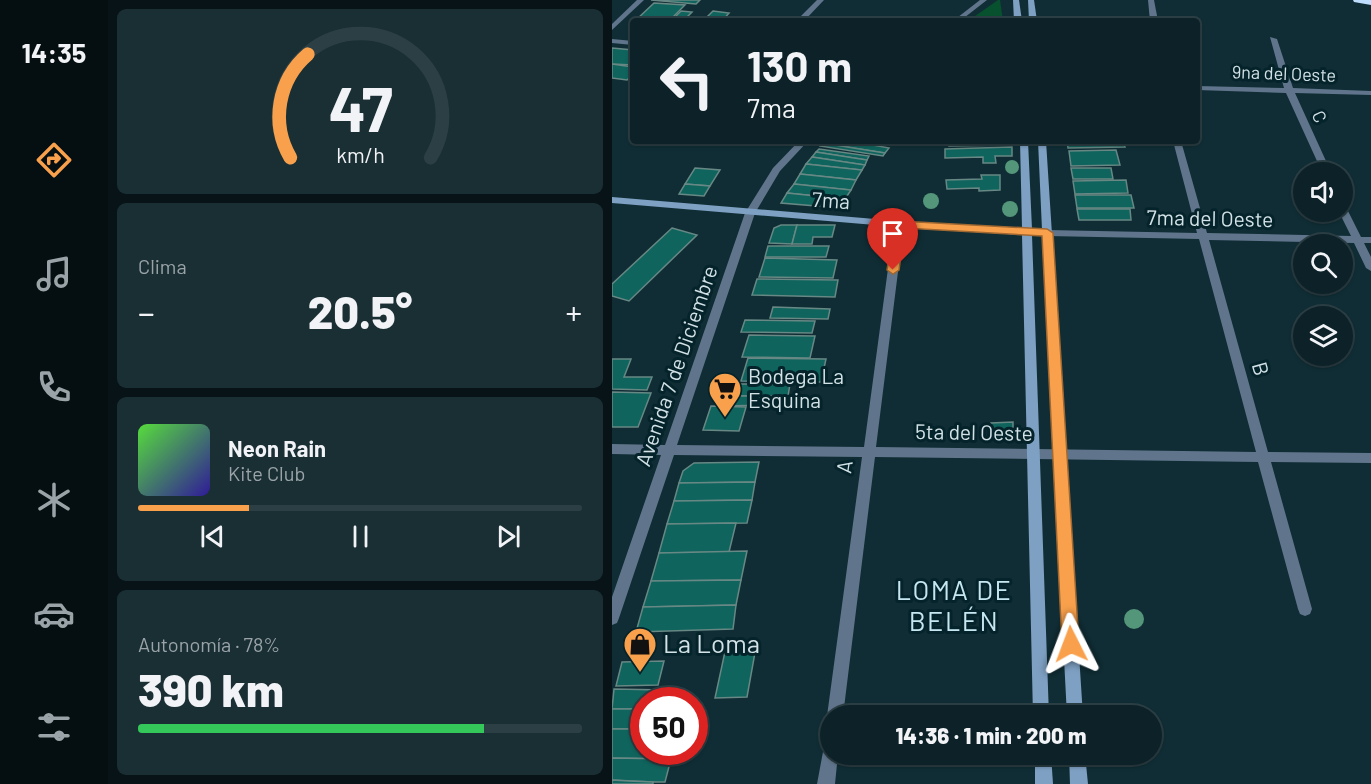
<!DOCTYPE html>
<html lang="es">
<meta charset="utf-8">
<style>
:root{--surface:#0c2228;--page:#1a2f34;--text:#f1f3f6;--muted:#9aa4a8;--line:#2c3f45;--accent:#f8a04b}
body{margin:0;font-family:Barlow,sans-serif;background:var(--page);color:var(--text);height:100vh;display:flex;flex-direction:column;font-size:22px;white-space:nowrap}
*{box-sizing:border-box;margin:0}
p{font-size:20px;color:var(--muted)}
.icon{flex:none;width:33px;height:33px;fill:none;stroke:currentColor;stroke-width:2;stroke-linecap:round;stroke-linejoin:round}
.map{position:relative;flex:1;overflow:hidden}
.panel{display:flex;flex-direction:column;gap:9px;padding:9px;background:#071316;width:504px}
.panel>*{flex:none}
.hud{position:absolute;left:18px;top:18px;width:570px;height:126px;border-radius:6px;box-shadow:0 2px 4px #0004,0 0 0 2px var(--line);background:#0c2228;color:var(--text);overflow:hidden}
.fabs{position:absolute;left:681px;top:162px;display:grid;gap:12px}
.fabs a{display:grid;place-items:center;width:60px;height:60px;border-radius:50%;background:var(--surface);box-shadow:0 2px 4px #0004,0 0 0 2px var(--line);font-size:30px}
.speed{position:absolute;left:18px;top:687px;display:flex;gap:12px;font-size:30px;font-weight:700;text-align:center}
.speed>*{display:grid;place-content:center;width:78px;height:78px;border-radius:50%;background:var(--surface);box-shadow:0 2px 4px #0004,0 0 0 2px var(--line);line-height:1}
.speed .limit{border:9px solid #d22;background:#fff;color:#111}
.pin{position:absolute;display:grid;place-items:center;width:51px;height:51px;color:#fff;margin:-62px -26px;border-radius:50% 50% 50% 0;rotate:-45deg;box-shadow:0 0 6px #0007}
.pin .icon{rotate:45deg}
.me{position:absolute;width:66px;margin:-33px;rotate:357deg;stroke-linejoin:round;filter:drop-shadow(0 0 4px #0008)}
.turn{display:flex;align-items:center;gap:21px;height:126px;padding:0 18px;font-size:27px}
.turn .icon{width:78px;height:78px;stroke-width:2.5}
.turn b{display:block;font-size:42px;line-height:51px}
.big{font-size:45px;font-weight:800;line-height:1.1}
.panel .tile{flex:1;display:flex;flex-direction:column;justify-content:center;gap:9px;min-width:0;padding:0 21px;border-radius:9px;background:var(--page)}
.panel .dial{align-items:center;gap:0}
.dial svg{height:156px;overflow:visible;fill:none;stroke:var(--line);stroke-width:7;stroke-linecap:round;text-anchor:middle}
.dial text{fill:var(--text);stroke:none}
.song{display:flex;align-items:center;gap:18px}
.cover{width:72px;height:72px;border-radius:9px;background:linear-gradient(135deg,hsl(110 70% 55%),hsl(250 70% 35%))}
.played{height:6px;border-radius:3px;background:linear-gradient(90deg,var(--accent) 25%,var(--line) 25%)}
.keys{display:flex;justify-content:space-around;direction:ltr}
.heat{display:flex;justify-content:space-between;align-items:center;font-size:33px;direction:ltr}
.charge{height:9px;border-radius:4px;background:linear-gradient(90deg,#34c759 78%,var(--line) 0)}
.trip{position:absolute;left:208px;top:705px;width:342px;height:60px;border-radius:30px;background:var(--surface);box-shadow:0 2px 4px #0004,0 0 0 2px var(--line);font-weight:800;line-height:60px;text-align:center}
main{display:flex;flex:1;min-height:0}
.tab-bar{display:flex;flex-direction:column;width:108px;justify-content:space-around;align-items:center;background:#050e10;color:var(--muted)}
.tab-bar .icon{width:42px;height:42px}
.tab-bar .on{color:var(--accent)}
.tab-bar b{font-size:27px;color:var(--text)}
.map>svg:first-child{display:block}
.green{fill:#07512e}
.building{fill:#0f645d;stroke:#678884;stroke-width:1.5}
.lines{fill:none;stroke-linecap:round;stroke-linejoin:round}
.lane{fill:#60758b;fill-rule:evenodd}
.street{fill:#60758b;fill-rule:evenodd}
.secondary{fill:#7ea0c3;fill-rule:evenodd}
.highway{fill:#bfdeff;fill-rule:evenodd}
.tree{fill:#549679}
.route{fill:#f8a04b;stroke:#a16831;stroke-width:1.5}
.labels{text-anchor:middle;stroke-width:6;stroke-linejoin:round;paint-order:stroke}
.far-street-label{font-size:18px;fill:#d2e2e7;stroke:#05232a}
.street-label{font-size:21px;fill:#d2e2e7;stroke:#05232a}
.poi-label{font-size:21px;fill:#d2e2e7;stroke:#05232a;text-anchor:start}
.near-poi-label{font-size:26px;fill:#d2e2e7;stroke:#05232a;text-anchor:start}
.near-neighbourhood-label{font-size:27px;letter-spacing:1.5px;fill:#c6e7f1;stroke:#05232a}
</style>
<main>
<nav class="tab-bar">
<b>14:35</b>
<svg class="icon on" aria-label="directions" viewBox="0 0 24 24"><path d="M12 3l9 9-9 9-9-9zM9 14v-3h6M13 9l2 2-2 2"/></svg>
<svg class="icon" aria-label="music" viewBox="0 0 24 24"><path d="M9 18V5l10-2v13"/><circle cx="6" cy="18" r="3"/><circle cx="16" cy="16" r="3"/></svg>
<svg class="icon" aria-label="phone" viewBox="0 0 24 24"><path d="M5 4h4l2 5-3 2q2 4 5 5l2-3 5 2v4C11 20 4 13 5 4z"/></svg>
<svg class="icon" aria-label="climate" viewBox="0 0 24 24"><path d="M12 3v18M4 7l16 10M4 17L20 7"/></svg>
<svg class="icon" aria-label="car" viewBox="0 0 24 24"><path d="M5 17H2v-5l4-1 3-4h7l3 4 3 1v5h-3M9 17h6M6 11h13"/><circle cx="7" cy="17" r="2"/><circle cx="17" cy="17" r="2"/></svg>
<svg class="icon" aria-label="filters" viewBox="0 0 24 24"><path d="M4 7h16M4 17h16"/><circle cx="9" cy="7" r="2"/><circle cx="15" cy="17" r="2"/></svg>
</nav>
<section class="panel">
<div class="tile dial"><svg viewBox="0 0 100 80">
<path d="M14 69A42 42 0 1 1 86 69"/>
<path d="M14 69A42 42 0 0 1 23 16" stroke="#f8a04b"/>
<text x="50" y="56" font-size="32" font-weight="700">47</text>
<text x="50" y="72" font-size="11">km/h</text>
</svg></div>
<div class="tile"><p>Clima</p>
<div class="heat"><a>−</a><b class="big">20.5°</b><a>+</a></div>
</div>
<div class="tile">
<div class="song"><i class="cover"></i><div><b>Neon Rain</b><p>Kite Club</p></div></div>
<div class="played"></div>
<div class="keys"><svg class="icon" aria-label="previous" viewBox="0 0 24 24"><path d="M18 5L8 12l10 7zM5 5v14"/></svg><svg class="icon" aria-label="pause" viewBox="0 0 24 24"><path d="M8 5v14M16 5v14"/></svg><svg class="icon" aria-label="next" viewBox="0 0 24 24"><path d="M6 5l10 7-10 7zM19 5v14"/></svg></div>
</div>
<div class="tile"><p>Autonomía · 78%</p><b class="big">390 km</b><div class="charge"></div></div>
</section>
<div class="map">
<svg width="759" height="784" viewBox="0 0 759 784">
<rect width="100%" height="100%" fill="#102d35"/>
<polygon class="green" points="386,0 388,0 391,21 356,21"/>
<g class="building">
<polygon points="39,0 88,0 84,4"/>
<polygon points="42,3 73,5 57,21 23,21"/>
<polygon points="69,11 80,12 71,21 59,21"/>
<polygon points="101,11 117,13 110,21 91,21"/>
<polygon points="0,48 21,50 21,65 0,64"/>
<polygon points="0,64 21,67 21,74 15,80 0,78"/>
<polygon points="212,141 239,141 277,148 273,153 210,143"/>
<polygon points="337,141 400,141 400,145 337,146"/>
<polygon points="455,141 511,141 513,147 456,148"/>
<polygon points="210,143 273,153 271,156 208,146"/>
<polygon points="400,147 400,156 383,156 384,163 371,163 371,157 333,158 333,149"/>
<polygon points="207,149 257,156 255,160 204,152"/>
<polygon points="504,150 508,165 459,166 457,151"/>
<polygon points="204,152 255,160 253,165 200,157"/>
<polygon points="200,157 253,165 250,170 194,164"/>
<polygon points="194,164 250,170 244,180 188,174"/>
<polygon points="83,168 108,170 98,186 73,184"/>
<polygon points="459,168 499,168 501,179 461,179"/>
<polygon points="188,174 244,180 239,190 182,184"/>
<polygon points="369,175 388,175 388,190 367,191 367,188 335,189 334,180 370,179"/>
<polygon points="514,180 516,193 463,194 461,181"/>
<polygon points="73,184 98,186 92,196 67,194"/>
<polygon points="182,184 239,190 233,199 175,193"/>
<polygon points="175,193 233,199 228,208 169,203"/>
<polygon points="463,195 519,195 522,208 465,208"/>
<polygon points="465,209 518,209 519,220 467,220"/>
<polygon points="169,225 185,225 180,244 157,243 162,228"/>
<polygon points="185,225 223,225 220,237 201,237 200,244 180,244"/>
<polygon points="60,228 85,235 17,301 0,296 0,284"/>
<polygon points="156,246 217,246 214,257 153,257"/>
<polygon points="153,258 225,260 221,278 147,277"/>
<polygon points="145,279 226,280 223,297 140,295"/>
<polygon points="161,307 218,309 216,319 158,318"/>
<polygon points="133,320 203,321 200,333 129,332"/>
<polygon points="137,335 203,336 198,358 130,357"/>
<polygon points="136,358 214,359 209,382 129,381"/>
<polygon points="0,359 19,359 12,377 40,377 35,390 0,389"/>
<polygon points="110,384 178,384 176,396 107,396"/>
<polygon points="0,392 39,393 26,427 0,427"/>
<polygon points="107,396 176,396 174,405 104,406"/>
<polygon points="99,406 134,407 127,431 91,430"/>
<polygon points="401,422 401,430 394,436 380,436 379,423"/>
<polygon points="147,462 143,482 67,483 71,471 82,463"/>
<polygon points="143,482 140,500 62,501 67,483"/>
<polygon points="140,500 135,523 55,524 62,501"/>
<polygon points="124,523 117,552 47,553 55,524"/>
<polygon points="135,551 129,580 39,581 47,553"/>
<polygon points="129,580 124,605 31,607 39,581"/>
<polygon points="124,605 121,629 24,632 31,607"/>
<polygon points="114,647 144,647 135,697 103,698"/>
<polygon points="52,661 46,685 4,686 10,662"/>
<polygon points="2,689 52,690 49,700 32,700 32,709 0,709"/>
<rect x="0" y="709" width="32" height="20"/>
<polygon points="0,729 32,729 32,752 61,752 59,759 0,758"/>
<polygon points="0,758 59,759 53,782 41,782 0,780"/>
<polygon points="0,780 16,781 41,782 41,784 0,784"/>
</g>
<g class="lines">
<polygon class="lane" points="368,0 375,0 348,21 341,21"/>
<g class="street">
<polygon points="25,0 32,0 0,30 0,24"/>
<polygon points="205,0 212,0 192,21 184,21"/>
<polygon points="536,0 542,0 546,21 538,21"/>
<polygon points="658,37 665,39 681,88 759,91 759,95 683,93 719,172 710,172 674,93 585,90 585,86 672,88"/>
<polygon points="0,39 21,41 21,45 0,43"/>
<polygon points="187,141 196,141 168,171 143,213 65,445 252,447 282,224 287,221 292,224 264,447 644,452 587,239 435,236 430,233 435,230 585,233 561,141 569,141 595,233 739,236 727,212 730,212 730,204 733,205 749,237 759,237 759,243 752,243 759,257 759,271 754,268 742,243 597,240 656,452 759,453 759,463 659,462 700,609 698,614 693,616 688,614 686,609 646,462 263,457 231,716 219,716 219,722 215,716 250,457 62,455 7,618 5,623 0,625 0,597 49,455 0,454 0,444 53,445 133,213 161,168"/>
<polygon points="219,739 219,754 226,754 223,784 205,784 213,741"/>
</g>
<g class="secondary">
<polygon points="401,0 407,0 410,21 402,21"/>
<polygon points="416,0 422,0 425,21 417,21"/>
<polygon points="408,141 416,141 420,229 430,230 426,141 434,141 471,716 455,716 430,236 420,235 437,716 421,716 410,235 287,227 0,203 0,197 287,221 410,228"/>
<polygon points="423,754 439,754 441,784 423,784"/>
<polygon points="457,754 473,754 476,784 458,784"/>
</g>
<polygon class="highway" points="741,0 759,0 759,5 742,2"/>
</g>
<g class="tree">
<circle cx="400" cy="167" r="7"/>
<circle cx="319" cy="201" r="8"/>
<circle cx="398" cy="209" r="8"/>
<circle cx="522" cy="619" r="10"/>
</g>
<polygon class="route" points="287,221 435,229 441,233 467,644 465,650 459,652 453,650 450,644 430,236 293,228 287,270 281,274 275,270 282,224"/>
<defs>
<symbol id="supermarket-pin" viewBox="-11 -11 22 30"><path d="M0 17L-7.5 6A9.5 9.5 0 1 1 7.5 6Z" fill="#f8a04b" stroke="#05232a"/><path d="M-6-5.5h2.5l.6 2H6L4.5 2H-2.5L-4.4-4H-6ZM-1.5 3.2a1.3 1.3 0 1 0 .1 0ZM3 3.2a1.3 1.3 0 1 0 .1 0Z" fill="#111"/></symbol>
<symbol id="shop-pin" viewBox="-11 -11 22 30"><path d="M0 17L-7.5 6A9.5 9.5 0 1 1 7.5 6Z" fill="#f8a04b" stroke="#05232a"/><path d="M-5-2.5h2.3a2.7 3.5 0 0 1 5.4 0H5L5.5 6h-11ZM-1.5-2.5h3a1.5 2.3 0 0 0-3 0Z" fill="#111"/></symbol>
</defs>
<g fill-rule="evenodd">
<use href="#supermarket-pin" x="94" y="370" width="38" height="52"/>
<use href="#shop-pin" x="9" y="625" width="38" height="52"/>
</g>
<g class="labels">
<g class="far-street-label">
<text transform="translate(672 74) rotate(2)" y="6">9na del Oeste</text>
<text transform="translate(707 117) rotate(65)" y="6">C</text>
</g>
<g class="street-label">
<text transform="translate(219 201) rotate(4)" y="7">7ma</text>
<text transform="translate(598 219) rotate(1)" y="7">7ma del Oeste</text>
<text transform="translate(65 366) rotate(-71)" y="7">Avenida 7 de Diciembre</text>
<text transform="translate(648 369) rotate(74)" y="7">B</text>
<text transform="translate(362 433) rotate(1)" y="7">5ta del Oeste</text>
<text transform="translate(233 467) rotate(-82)" y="7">A</text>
</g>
<g class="poi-label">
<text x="136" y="384">Bodega La<tspan x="136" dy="24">Esquina</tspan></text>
</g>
<g class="near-poi-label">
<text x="51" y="653">La Loma</text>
</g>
<g class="near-neighbourhood-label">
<text x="342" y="600">LOMA DE<tspan x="342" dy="31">BELÉN</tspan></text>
</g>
</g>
</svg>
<div class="fabs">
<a><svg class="icon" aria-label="sound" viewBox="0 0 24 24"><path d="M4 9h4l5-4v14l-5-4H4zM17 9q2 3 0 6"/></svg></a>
<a><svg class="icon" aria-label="search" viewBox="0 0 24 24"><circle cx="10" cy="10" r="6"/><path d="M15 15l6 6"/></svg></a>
<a><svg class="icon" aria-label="layers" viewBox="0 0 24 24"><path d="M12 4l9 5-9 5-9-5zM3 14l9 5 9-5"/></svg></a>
</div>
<div class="speed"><div class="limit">50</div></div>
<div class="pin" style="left:281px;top:270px;background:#d93025"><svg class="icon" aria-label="arrive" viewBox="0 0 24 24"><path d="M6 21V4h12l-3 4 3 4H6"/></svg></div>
<svg class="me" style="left:459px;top:644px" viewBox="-20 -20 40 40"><path d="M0-17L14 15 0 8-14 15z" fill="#f8a04b" stroke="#fff" stroke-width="4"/></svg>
<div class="trip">14:36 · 1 min · 200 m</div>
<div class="hud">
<div class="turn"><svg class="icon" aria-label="left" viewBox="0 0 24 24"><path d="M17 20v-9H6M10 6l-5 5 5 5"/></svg><div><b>130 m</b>7ma</div></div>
</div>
</div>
</main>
